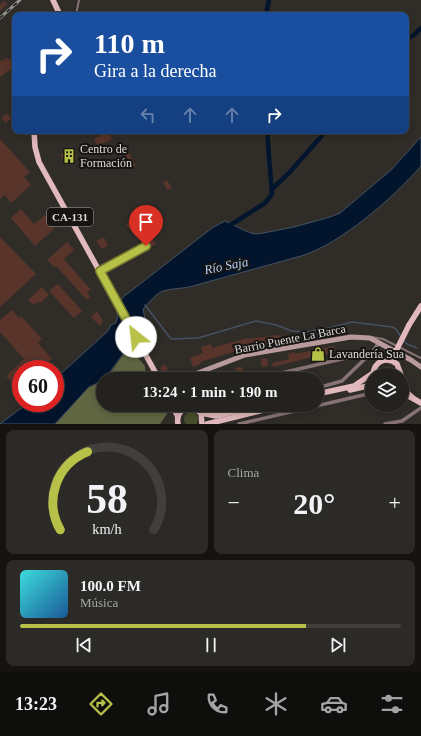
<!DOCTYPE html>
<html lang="es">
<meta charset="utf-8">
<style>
:root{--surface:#24221e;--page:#2c2a27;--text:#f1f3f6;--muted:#a3a4a4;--line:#413f3c;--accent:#b8c147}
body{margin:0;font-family:"Times New Roman",serif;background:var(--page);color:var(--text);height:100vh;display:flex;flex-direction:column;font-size:15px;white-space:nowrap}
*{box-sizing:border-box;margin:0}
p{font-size:13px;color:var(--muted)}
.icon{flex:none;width:22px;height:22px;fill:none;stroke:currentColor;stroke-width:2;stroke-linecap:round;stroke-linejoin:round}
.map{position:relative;height:424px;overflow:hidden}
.panel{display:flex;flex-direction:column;gap:6px;padding:6px;background:#141310;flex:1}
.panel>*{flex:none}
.guide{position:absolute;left:12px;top:12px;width:397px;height:122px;border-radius:8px;box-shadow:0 2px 10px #0003,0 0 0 1px var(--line);background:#1a4fa0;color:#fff;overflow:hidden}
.tools{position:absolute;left:365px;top:368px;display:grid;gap:8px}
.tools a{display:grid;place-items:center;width:44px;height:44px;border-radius:50%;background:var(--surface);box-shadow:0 2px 10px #0003,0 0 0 1px var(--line);font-size:20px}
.speed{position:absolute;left:12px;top:360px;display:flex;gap:8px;font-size:20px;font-weight:700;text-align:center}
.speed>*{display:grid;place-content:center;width:52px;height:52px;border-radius:50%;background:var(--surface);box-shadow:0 2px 10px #0003,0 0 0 1px var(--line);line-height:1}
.speed .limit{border:6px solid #d22;background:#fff;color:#111}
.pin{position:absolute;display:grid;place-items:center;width:34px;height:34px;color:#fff;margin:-41px -17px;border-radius:50% 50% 50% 0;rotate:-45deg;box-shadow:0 0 4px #0007}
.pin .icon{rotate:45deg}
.me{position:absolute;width:44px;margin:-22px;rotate:331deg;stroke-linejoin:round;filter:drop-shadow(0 0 3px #0008)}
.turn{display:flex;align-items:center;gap:14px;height:84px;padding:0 16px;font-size:18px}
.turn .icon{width:52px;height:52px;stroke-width:2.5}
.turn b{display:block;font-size:28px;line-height:34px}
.lanes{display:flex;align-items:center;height:38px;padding:0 16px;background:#0003;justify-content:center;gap:20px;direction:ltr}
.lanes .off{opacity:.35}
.big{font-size:30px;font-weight:700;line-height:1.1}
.panel .card{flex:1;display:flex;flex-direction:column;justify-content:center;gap:6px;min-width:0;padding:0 14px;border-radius:8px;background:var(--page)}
.panel .dial{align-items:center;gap:0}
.dial svg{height:104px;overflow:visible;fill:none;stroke:var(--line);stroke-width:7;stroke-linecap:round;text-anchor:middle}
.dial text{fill:var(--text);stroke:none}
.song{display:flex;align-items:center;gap:12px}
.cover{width:48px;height:48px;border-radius:6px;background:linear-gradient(135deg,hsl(180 70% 55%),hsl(210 70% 35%))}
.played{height:4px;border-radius:2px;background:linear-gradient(90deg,var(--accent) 75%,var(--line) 75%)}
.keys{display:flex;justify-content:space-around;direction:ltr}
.heat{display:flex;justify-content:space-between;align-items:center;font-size:22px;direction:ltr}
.panel .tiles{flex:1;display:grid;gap:6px;grid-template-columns:1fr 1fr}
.card:last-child{grid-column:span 2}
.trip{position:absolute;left:96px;top:372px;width:228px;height:40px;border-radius:20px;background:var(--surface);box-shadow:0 2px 10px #0003,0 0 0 1px var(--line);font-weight:700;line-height:40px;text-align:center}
.dock{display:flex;height:64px;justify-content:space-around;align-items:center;background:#0e0e0c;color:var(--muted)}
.dock .icon{width:28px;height:28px}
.dock .current{color:var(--accent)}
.dock b{font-size:18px;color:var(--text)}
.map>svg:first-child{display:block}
.green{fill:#474e2c}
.forest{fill:#5f6641}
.water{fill:#03152d;stroke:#455161}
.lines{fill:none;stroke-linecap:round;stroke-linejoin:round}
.stream{stroke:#455161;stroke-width:1.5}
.canal{stroke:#03152d;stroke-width:4.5}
.building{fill:#58342a}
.lane{stroke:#877375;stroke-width:2}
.street{stroke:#877375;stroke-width:3.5}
.secondary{stroke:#ba9b9d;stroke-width:5}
.primary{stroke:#e2b9bc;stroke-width:5.5}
.rail-casing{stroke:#95938f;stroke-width:3}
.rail{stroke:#171513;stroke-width:1.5;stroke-dasharray:4.5;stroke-linecap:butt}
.primary-bridge{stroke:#e2b9bc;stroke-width:5.5}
.route-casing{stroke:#787d2e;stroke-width:10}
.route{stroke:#b8c147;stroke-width:7}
.labels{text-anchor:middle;stroke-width:4;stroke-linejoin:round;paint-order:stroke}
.shield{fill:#171513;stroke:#a3a19e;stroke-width:1}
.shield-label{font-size:11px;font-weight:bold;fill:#dfddda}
.poi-label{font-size:12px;fill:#dfddda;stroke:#171513;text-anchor:start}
.street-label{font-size:12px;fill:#dfddda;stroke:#171513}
.water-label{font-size:13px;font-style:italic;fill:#afcef9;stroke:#171513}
</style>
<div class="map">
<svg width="421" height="424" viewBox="0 0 421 424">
<rect width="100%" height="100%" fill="#302d28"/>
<circle class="green" cx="191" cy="419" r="7"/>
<g class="forest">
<polygon points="129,347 145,366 146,379 106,379"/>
<polygon points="103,382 103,405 163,405 167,414 160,424 55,424 89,387"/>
</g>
<path class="water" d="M421,137V166C394,197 341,244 301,256C265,266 229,276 193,286C184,289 172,288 163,291C155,294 149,303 143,309L145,319L139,332L110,372L102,381L89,387L55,424H0L28,403H55V379L108,331L111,325L116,323L122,298L212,228L225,221C236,225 247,234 258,234L294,227L330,217L340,213L391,170Z"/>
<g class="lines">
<g class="stream">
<polyline points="145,305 171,339 198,338 256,321 276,325 292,331 305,332 329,328 352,322 392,327 396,329 401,337"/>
<polyline points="403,340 407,344 417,348"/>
</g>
<g class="canal">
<polyline points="266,15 269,0"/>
<polyline points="406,39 414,35 421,28"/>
<polyline points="273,188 289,173 326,131"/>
<polyline points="229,226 265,203 272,194 267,131"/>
</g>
</g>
<g class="building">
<polygon points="4,1 7,4 0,11 0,5"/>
<polygon points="5,58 13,60 12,64 15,64 15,67 0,77 0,60 4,61"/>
<polygon points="7,113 11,119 5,123 2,118"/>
<polygon points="108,132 112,139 98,146 94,139"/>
<polygon points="0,139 30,172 24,177 31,185 11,203 5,195 0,199"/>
<polygon points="72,149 77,158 66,165 60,154"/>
<polygon points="129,153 136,166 133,168 125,155"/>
<polygon points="167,180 172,188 167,190 163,182"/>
<polygon points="21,209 34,224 45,215 53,223 51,225 54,229 35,246 11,218"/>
<polygon points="140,216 143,221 129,229 126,224"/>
<polygon points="0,237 36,274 0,307"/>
<polygon points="104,237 108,246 102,249 96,241"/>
<polygon points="154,240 156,244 151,247 148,243"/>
<polygon points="67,242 74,250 64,259 91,290 87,292 90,297 87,300 56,266 54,267 47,260"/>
<polygon points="58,284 82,311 74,318 49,291"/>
<polygon points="42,287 49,295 40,303 37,302 33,305 28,300"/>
<polygon points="12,310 19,318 21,316 42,339 38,343 52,359 40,369 21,369 21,387 18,389 6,376 24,359 0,332 0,320"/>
<polygon points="97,311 103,321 100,326 91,317"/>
<polygon points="280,335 282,342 246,348 200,362 201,364 193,367 190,358 203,353 201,347 211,344 212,348 244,339"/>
<polygon points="334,346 335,351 273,367 272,363 289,359 288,354 295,352 295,354"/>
<polygon points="267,358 268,366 262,367 261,359"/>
<polygon points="163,364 168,368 165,373 160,369"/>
<polygon points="242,367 244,374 237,376 235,368"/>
<polygon points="224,371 227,378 204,379"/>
<polygon points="305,374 306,379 289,379 289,377"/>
</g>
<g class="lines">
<g class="lane">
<polyline points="76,15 79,0"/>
<polyline points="100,271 146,246"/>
<polyline points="371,337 383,339 421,358"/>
</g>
<g class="street">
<polyline points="273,379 273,375 363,354 369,355"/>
<polyline points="317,388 342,381 374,350 379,342"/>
<polyline points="214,408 219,411 243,405"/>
<polyline points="239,424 372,393"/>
<polyline points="385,424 402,421 421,408"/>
</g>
<polyline class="secondary" points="182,379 245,355 351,337 370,338 411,360 421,367"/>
<g class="primary">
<polyline points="53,0 60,15"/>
<polyline points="34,131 35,147 39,162 159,379"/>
<polyline points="409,325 421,306"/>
<path d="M373,375C374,361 386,356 397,364L401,375"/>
<polyline points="402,388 414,399 402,393"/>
<polyline points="350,390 372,385"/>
<polyline points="317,394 354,386 373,373"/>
<polyline points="414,399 421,403"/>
<polyline points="172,405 178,417"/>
<polyline points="201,413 216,416 263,405"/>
<path d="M178,424C176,414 182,408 191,407L201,413L202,424"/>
<polyline points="207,424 284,405"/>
</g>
<defs>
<polyline id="rail" points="0,18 20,0"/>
</defs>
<use href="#rail" class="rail-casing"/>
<use href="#rail" class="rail"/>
<polyline class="primary-bridge" points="392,355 397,349 409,325"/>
</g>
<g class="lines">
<defs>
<polyline id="route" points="136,337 100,271 146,246"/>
</defs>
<use href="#route" class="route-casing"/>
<use href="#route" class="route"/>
</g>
<defs>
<symbol id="building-bare" viewBox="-9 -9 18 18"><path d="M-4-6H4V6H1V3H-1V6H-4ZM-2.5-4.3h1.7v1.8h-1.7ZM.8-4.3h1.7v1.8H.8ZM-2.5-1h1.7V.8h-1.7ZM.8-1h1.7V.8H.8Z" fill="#b8c147" stroke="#171513" stroke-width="2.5" paint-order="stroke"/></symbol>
<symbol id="shop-bare" viewBox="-9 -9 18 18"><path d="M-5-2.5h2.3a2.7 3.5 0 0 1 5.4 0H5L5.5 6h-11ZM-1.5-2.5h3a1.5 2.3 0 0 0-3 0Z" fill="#b8c147" stroke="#171513" stroke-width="2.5" paint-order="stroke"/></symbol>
</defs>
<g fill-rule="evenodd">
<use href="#building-bare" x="59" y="146" width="20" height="20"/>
<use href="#shop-bare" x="308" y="344" width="20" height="20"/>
</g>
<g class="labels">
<rect class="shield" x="47" y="208" width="46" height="18" rx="3"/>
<g class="shield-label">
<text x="70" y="221">CA-131</text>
</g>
<g class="poi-label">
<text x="80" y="153">Centro de<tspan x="80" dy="14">Formación</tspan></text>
<text x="329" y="358">Lavandería Sua</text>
</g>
<g class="street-label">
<text transform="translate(290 339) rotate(-11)" y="4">Barrio Puente La Barca</text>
</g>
<g class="water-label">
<text transform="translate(226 265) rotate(-11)" y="5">Río Saja</text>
</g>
</g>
</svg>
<div class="tools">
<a><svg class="icon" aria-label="layers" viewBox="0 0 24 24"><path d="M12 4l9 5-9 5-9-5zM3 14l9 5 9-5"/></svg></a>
</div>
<div class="speed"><div class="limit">60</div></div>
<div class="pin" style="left:146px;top:246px;background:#d93025"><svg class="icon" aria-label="arrive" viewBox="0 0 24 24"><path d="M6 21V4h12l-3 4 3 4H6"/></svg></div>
<svg class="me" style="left:136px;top:337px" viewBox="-20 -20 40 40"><circle r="19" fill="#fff"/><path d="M0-13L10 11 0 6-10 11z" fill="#b8c147"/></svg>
<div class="trip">13:24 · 1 min · 190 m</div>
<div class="guide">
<div class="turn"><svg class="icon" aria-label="right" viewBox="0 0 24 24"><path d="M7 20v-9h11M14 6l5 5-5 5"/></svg><div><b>110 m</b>Gira a la derecha</div></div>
<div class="lanes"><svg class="icon off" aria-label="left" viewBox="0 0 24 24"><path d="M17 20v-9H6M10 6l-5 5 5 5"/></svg><svg class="icon off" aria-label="ahead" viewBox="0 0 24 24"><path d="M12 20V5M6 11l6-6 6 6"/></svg><svg class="icon off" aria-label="ahead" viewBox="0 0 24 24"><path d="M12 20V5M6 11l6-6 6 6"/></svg><svg class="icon" aria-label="right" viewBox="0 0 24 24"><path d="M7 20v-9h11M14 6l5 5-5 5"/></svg></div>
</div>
</div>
<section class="panel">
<div class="tiles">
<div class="card dial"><svg viewBox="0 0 100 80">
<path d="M14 69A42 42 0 1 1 86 69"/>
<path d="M14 69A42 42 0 0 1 35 9" stroke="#b8c147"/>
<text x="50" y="56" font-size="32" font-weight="700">58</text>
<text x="50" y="72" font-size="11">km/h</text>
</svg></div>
<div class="card"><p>Clima</p>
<div class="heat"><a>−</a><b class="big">20°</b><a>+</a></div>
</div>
<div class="card">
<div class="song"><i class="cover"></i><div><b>100.0 FM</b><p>Música</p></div></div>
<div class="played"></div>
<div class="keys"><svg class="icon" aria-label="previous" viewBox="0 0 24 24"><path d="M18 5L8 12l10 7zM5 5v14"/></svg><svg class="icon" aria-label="pause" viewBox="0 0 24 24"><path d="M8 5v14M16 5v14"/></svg><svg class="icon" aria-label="next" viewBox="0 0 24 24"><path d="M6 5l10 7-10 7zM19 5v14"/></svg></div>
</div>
</div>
</section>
<nav class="dock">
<b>13:23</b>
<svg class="icon current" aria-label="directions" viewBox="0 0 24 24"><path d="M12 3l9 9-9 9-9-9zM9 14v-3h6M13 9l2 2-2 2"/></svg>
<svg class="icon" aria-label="music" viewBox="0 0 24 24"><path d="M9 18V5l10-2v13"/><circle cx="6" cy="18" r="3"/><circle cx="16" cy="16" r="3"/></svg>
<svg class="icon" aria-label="phone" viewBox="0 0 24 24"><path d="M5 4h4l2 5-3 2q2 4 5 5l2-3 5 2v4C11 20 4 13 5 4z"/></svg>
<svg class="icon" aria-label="climate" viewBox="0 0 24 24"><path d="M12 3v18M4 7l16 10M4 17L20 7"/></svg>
<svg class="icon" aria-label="car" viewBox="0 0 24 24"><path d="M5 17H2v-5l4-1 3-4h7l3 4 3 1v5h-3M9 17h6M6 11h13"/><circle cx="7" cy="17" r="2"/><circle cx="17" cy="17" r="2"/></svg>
<svg class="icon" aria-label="filters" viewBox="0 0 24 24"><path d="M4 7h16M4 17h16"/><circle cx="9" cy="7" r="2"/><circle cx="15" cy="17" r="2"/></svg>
</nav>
